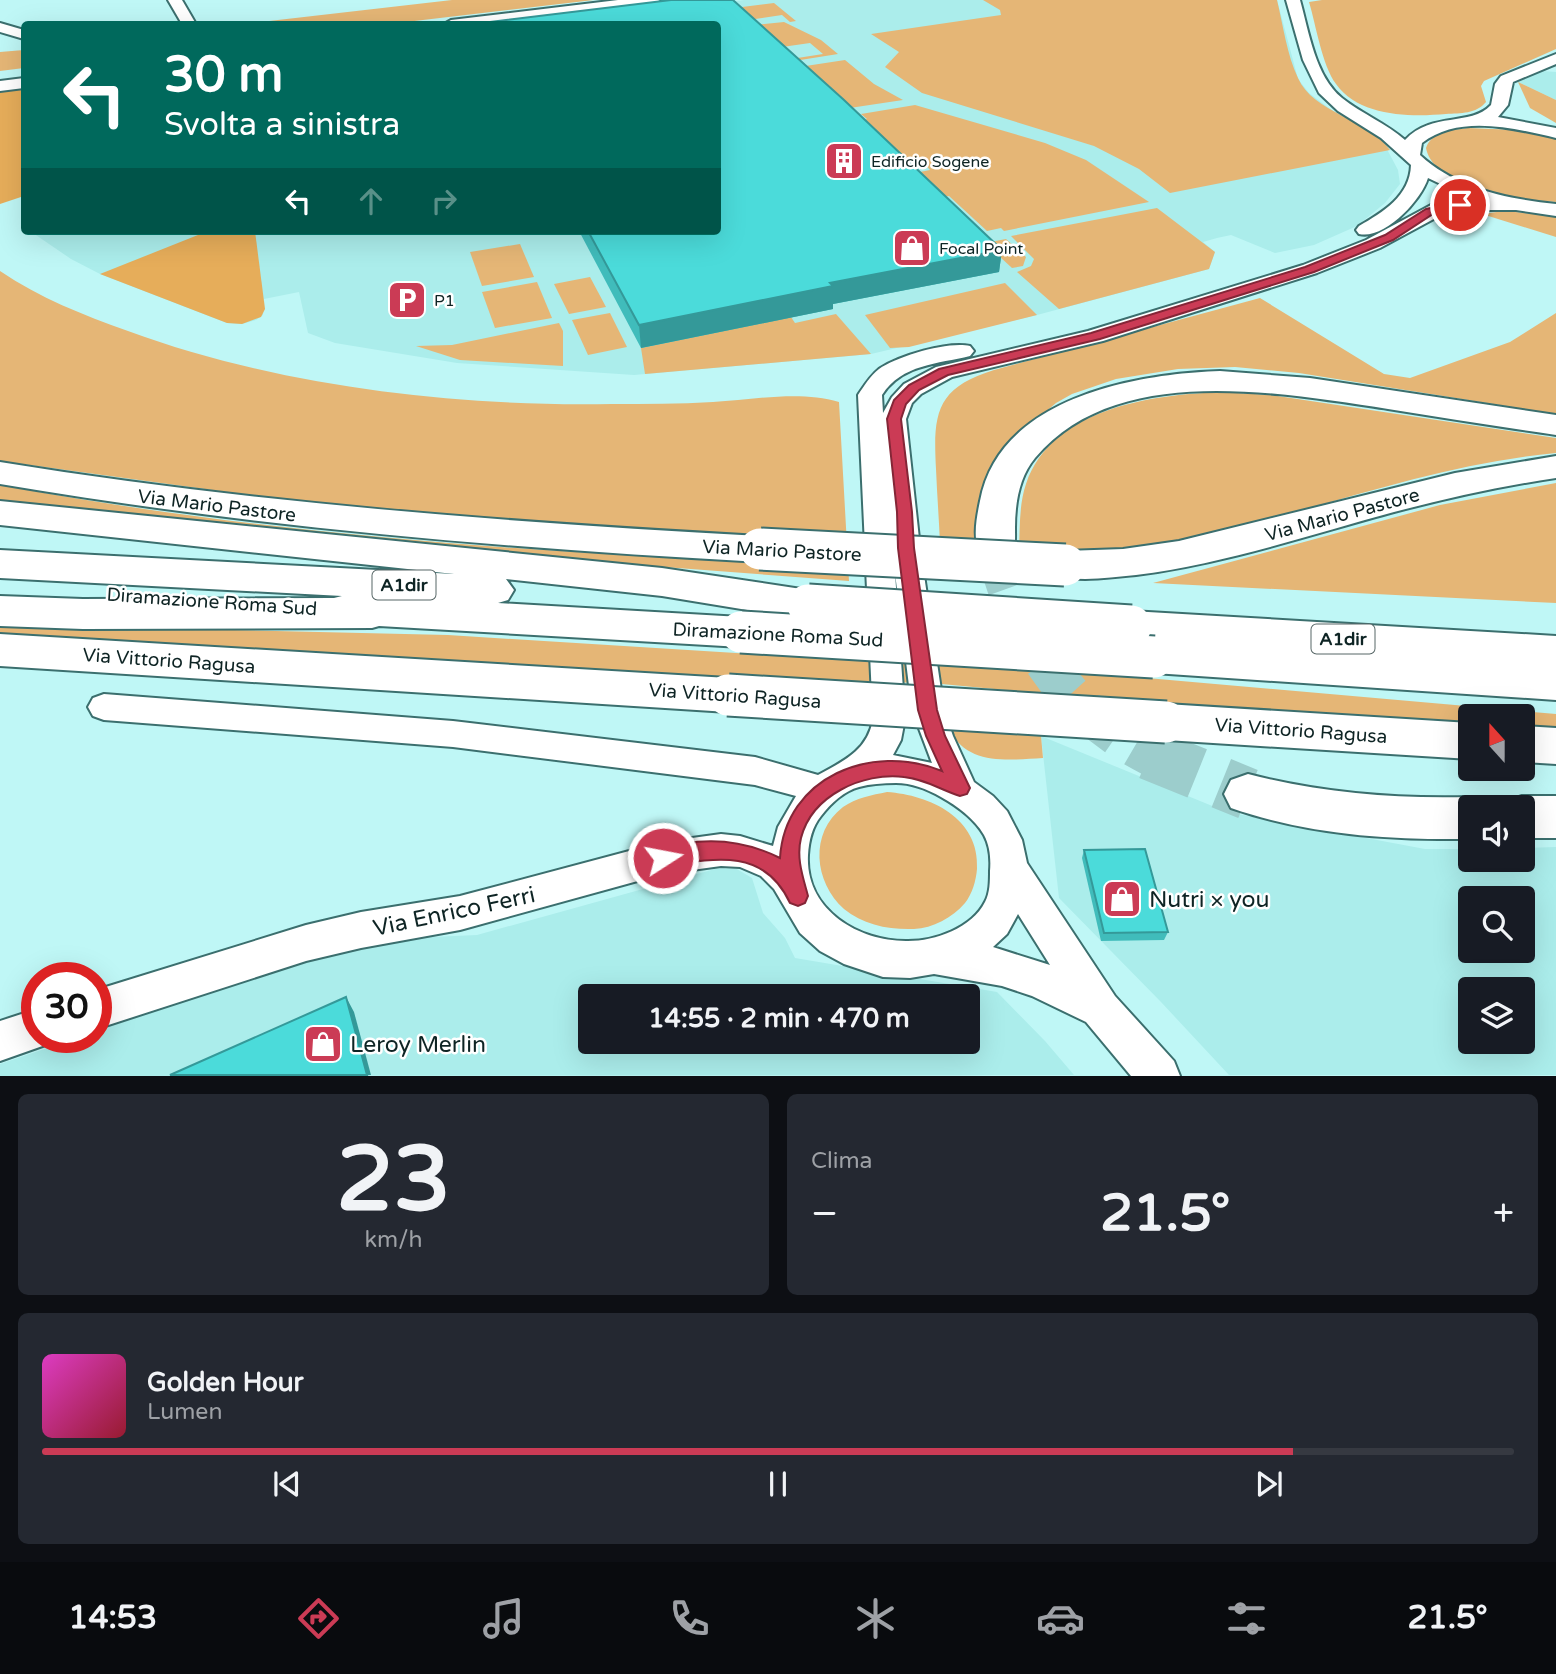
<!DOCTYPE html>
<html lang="it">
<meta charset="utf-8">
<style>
:root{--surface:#171b24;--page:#242831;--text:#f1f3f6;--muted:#9ea1a6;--line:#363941;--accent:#cb3b55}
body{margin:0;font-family:"Varela Round",sans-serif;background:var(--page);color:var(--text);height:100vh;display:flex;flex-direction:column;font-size:26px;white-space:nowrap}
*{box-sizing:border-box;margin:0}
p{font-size:23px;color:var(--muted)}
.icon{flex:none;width:38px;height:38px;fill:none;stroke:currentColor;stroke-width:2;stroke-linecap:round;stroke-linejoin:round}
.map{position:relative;height:1076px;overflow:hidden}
.panel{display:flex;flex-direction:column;gap:18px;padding:18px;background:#0d0f14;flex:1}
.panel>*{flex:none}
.top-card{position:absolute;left:21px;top:21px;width:700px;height:214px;border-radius:7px;box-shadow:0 7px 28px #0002;background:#00695c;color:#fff;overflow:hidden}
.needle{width:46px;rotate:339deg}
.controls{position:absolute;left:1458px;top:704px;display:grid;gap:14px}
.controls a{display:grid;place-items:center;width:77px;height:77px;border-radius:7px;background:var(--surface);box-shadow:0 7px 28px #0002;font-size:35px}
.speed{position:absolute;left:21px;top:962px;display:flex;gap:14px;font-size:35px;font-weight:700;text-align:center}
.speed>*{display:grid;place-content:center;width:91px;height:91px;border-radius:50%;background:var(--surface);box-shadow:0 7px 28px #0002;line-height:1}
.speed .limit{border:10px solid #d22;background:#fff;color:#111}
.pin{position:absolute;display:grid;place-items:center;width:60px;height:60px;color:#fff;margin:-30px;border:4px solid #fff;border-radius:50%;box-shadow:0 2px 7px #0007}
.me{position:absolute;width:77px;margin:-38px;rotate:79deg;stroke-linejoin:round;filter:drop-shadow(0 0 5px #0008)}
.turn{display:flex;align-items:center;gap:24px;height:147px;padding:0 28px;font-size:32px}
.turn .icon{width:91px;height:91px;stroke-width:2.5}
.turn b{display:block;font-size:49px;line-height:60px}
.lanes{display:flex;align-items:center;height:66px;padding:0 28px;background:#0003;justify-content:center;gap:35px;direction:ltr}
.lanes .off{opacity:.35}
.big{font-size:52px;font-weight:700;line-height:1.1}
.panel .card{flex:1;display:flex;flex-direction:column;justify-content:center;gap:10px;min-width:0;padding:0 24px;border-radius:10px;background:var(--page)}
.panel .dial{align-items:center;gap:0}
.dial b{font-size:91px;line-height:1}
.song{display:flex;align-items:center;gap:21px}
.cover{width:84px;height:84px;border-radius:10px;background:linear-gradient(135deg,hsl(310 70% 55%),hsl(350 70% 35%))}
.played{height:7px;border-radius:4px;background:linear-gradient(90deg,var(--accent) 85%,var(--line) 85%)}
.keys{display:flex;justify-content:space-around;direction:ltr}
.heat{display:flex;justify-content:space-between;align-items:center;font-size:38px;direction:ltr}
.panel .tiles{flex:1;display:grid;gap:18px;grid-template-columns:1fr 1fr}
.card:last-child{grid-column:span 2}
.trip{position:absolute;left:578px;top:984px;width:402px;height:70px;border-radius:7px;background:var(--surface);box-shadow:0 7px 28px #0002;font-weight:700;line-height:70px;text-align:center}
.tab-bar{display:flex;height:112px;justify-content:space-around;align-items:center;background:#090b0e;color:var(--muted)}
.tab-bar .icon{width:49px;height:49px}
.tab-bar .current{color:var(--accent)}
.tab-bar b{font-size:32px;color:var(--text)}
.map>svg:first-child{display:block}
.built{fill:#abedeb;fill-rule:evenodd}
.green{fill:#e5b676}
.forest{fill:#e6ad5a}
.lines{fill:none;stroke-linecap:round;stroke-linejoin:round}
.highway-tunnel-far1{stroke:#9ccdcc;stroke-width:41;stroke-dasharray:41 21;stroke-linecap:butt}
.highway-tunnel{stroke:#9ccdcc;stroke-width:52;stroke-dasharray:52 26;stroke-linecap:butt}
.minor-casing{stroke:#3b6f6e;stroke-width:4}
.highway-casing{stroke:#3b6f6e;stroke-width:4}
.minor{fill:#fff;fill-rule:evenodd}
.highway{fill:#fff;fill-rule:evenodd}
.highway-bridge-casing{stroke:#3b6f6e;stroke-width:45;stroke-linecap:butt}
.highway-bridge{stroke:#fff;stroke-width:41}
.wall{fill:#40bcbb}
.shaded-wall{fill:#349999}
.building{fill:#4bdbda;stroke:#349999;stroke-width:2}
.route{fill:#cb3b55;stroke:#842637;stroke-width:2}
.labels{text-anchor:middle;stroke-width:5;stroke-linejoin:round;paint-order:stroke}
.far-poi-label{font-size:16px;fill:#0e2424;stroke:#fff;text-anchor:start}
.shield{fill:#fff;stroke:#566666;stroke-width:2}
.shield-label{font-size:18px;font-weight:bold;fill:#0e2424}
.street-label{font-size:19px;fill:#0e2424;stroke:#fff}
.near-poi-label{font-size:23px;fill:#0e2424;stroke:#fff;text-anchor:start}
.near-street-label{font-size:23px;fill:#0e2424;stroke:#fff}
</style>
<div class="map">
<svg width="1556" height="1076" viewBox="0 0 1556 1076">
<rect width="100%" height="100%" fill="#bff7f6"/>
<g class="built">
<polygon points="744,0 1277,0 1298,79 1309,93 1330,109 1381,138 1398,170 1400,184 1385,203 1357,226 1314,245 1275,253 1231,235 1217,238 1203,242 1215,252 1209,269 1037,315 871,354 634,375 457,363 335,343 308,333 299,292 264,299 263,315 256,320 242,324 227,323 100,274 71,259 30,231 718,231 718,24 546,24"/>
<polygon points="1542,71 1556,72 1556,100 1518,82"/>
<path d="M1041,736L1227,812L1425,849H1470V859H1522L1523,848L1556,847V1075H1229L1161,1002L1059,898ZM1470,898H1522V950H1470ZM1470,989H1522V1041H1470Z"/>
<path d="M735,868L752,878L763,913L785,938L795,958L997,992L1045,1041L1074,1075L0,1076V1064L77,1038H96V1031L364,940L477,935L715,869ZM590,996H968V1041H590Z"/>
</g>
<g class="green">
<polygon points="452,0 594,0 389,24 243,24"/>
<path d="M983,0H1277C1283,25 1287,55 1298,78C1313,113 1367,118 1390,150L1170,193L1139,169L1094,146L922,93L885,67L899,52L871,34L1001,15L1000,10Z"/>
<path d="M1322,0H1556V49L1484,81L1481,86L1486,102C1476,114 1461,113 1446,114C1411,117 1359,117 1336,84C1322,65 1316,25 1309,2Z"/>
<polygon points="774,3 796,21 790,22 782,15 741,21 726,9"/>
<polygon points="784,22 821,40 838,54 794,61 791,59 823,54 810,43 768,49 744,26"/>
<polygon points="24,50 24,68 0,71 0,52"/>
<polygon points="845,60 874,84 903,100 843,109 799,67"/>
<polygon points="1518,82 1556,100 1556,123 1530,108"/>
<polygon points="915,105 1045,143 1086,160 1149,202 1004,231 1001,228 987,231 949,196 939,198 910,174 930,170 923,162 902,165 857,121 867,119 861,114"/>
<path d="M1468,128L1517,130L1556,139V202C1523,200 1433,188 1426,148C1432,131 1453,130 1468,128Z"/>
<polygon points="1157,208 1215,252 1209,269 1059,309 1017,272 1031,266 1034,259 1011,236"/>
<polygon points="1504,211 1556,216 1556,237 1482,214"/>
<polygon points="1006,239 1026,257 1023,266 1012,268 985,243"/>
<polygon points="520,244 534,277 482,286 470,252"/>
<path d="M0,271C40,298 83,315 128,331C277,386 454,407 612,404C646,404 679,404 713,402C753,400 799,390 839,402L847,545L337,507L0,461Z"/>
<polygon points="590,277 606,307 569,314 554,284"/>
<polygon points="537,282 552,318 495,328 482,292"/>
<polygon points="1005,283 1037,315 909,347 890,348 865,315"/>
<path d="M1260,298L1384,374L1410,378L1510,342L1556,313V414L1299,373L1235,367L1178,369L1116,379L1072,394L1056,403L1030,425L989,549L940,544C939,519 937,494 936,469C933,413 936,388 994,370Z"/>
<polygon points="610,313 627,347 588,355 572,320"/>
<polygon points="836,314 871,354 645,374 641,348 791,317 795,323"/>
<polygon points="559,323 563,331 563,366 460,360 416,346 452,345"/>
<path d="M1220,392L1271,395L1556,438V453C1416,466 1285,524 1146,547C1104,553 1062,550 1019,549C1020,528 1019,504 1026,484C1052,408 1151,395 1220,392Z"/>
<polygon points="1556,483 1556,603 1153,583 1440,505"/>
<path d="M0,485C276,537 568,555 848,565L849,581L424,549L0,502Z"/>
<polygon points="0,620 188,629 448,635 782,656 909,657 1556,714 1556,733 1523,731 1522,716 1470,716 1470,727 1247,713 931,683 711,679 0,633"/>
<path d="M949,729L1041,736L1043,758C1008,760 967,766 949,729Z"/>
<path d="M887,792C930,795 980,818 977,869C976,881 972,894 965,903C952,918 933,928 914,929C890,930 863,925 844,909C814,882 809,833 843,807C856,798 872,795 887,792Z"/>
</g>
<g class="forest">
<polygon points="24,88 24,196 0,204 0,91"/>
<polygon points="208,231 255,231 265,309 261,317 242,324 227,323 100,274"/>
</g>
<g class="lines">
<path class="highway-tunnel-far1" d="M996,549C1019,639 1067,714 1152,756"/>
<polyline class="highway-tunnel" points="1149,754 1248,794"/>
<defs>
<g id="minor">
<polygon points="168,0 182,0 196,24 182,24"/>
<polygon points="618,0 660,0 653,4 483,24 444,24 451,20"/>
<path d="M1286,0H1300C1309,32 1315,76 1342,98C1362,114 1386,123 1405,140C1432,111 1470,127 1491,105L1495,84L1501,76L1556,54V64L1513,82L1508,105L1498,117L1556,128V138C1513,128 1459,114 1422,143L1420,155C1457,189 1508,199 1556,204V216L1516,210H1470L1443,214L1380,248L1317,273L1103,341L952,377L921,394L912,403L906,419L920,548L944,710L953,736L974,782L993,796L1007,811L1022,840L1027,863L1115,996L1174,1061L1180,1076H1131L1086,1022L1032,996L1002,986L934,974L910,978L883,977L844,964L820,951L800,933L774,889L761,876L740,867L721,866L663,874L460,930L361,948L306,961L96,1029V990L306,925L361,912L460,896L663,842L721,834L740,836L773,846L778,827L796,796L755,785L453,747L104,720L93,716L88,707L93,698L104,694L453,721L755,757L818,775C844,761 868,750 873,719L858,395C864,386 870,376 879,369C898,356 948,341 970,346L974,351L970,356C938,364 902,364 882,395L883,413L892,397L904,384L936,367L1088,331L1303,265L1366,240L1431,205L1470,198L1428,178C1421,201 1384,240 1359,234L1356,230L1359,226C1383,212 1410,196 1411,165L1381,138L1338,111L1319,93L1303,60ZM895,573L912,710L932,763L893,755L901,740L905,719ZM896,783C911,783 927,789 941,797C957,806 974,818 984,835C990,846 991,859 990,871C990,881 990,893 985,902C972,928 935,941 908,941C859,942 805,910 808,855C809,840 812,827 821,816C831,803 844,791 859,787C870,784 883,783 896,783ZM1018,914L1050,965L993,947L1007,934Z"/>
<polygon points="0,23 24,30 24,39 0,32"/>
<polygon points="24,78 24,88 0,91 0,81"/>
<polygon points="37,1009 37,1038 54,1038 51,1043 0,1061 0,1021"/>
</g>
<g id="highway">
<path d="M1220,371L1310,378L1556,415V435C1500,427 1444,418 1388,409C1279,393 1116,361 1035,458C1019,477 1015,504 1015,528C1015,540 1016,547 1010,558L996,562L982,558C972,542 976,520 980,501C999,398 1134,374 1220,371Z"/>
<path d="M1556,456V478C1501,486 1448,498 1394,512C1309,535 1224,564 1136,575C1108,578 1078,582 1051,575L1045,565L1051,555L1065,551L1123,549L1179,541L1455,473Z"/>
<path d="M0,462C252,503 505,522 760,536L774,540L779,549L774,558L760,562C505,548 252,527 0,484Z"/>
<polygon points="0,501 662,568 808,590 822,595 828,605 822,615 808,620 662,596 506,579 514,590 508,600 498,603 741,617 756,621 762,632 756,643 741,647 379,626 372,628 83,629 0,626 0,596 83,599 334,598 342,596 0,578 0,550 454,574 0,525"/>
<polygon points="1131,611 1556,636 1556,700 1154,673 1139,668 1133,657 1139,646 1150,642 1116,637 1110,626 1116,615"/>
<polygon points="0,634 728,678 744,683 750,695 744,707 728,712 0,666"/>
<polygon points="1166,704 1470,723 1470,759 1166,740 1150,735 1143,722 1150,709"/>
<polygon points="1522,726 1556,728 1556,764 1522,762"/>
<path d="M1248,774C1322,793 1394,799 1470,797L1487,803L1489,807H1470V839C1388,840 1309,835 1231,808L1224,794L1231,780Z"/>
<polygon points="1522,796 1556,796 1556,838 1522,838 1522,807 1503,807 1505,802"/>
</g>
</defs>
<use href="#minor" class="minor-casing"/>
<use href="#highway" class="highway-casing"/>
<use href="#minor" class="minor"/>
<use href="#highway" class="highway"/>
<defs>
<g id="highway-bridge">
<polyline points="760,549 1065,565"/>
<polyline points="808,605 1131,626"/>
<polyline points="741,632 1154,657"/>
<polyline points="728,695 1166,722"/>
</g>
</defs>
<use href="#highway-bridge" class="highway-bridge-casing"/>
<use href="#highway-bridge" class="highway-bridge"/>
</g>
<g class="wall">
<polygon points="579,231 718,231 1002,250 999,272 833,304 833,309 641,348"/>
<polygon points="1084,850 1168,932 1164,940 1101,941 1082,858"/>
</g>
<g class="shaded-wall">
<polygon points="1002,250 999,272 833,304 833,309 641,348 639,325 830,283"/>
<polygon points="346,997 354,1012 371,1075 367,1075"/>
</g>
<g class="building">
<polygon points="671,0 733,0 844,100 1002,250 830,283 833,286 639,325 588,231 718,231 718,24 474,24"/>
<polygon points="1145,849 1168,932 1104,933 1084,850"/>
<polygon points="346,997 367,1075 170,1075"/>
</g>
<path class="route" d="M1460,202L1465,205L1464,208L1433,214L1393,240L1314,272L1100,339L948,375L919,390L906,404L901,419L912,512L914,548L937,710L945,736L970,788L967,794L960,796C941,790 925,779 904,777C863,772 812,795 801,838C796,858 803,877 808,896L805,903L798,906L790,903C764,847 714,858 663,867L656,864L653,858L656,851C699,836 740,838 780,858C785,777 872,742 942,771L926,736L918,710L898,548L897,512L887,419L894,400L909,385L939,369L1091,333L1305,267L1385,235L1426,209Z"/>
<defs>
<symbol id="building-square" viewBox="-11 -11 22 22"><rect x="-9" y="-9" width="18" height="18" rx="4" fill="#cb3b55" stroke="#fff"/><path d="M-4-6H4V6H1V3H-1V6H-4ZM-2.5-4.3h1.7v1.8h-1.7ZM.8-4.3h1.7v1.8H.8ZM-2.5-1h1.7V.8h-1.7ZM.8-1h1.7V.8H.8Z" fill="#fff"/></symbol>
<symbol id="shop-square" viewBox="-11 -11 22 22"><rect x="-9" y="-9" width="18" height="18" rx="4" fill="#cb3b55" stroke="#fff"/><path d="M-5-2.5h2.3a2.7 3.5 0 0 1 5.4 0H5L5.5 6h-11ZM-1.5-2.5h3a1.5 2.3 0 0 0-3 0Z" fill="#fff"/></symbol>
<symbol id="parking-square" viewBox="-11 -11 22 22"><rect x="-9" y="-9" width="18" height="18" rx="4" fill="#cb3b55" stroke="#fff"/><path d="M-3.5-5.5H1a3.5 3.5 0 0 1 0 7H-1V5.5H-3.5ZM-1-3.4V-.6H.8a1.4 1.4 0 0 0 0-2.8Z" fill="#fff"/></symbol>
</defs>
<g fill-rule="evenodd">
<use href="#building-square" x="822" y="139" width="44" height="44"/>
<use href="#shop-square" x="890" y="226" width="44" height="44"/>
<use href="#parking-square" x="385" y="278" width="44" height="44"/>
<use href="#shop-square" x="1100" y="877" width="44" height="44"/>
<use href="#shop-square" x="301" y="1022" width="44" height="44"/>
</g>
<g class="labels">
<g class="far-poi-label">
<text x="871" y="167">Edificio Sogene</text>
<text x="939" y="254">Focal Point</text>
<text x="434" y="306">P1</text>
</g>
<g class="shield">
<rect x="372.5" y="570.5" width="63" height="29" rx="5"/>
<rect x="1311.5" y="624.5" width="63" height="29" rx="5"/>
</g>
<g class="shield-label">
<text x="404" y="591">A1dir</text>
<text x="1343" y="645">A1dir</text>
</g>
<g class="street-label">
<text transform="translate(217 505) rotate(7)" y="7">Via Mario Pastore</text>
<text transform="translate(1342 514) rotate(-15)" y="7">Via Mario Pastore</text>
<text transform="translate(782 550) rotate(3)" y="7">Via Mario Pastore</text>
<text transform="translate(212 601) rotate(4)" y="7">Diramazione Roma Sud</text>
<text transform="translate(778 634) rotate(3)" y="7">Diramazione Roma Sud</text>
<text transform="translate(169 660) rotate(4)" y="7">Via Vittorio Ragusa</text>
<text transform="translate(735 695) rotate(4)" y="7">Via Vittorio Ragusa</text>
<text transform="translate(1301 730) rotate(4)" y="7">Via Vittorio Ragusa</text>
</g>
<g class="near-poi-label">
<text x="1149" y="907">Nutri × you</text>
<text x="350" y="1052">Leroy Merlin</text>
</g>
<g class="near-street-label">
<text transform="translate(454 911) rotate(-12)" y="8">Via Enrico Ferri</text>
</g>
</g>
</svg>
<div class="controls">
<a><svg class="needle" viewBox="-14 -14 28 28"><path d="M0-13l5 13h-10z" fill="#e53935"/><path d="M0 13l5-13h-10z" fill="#9ea1a6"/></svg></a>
<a><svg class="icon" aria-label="sound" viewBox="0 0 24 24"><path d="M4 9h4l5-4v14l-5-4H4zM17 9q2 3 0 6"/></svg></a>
<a><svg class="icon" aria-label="search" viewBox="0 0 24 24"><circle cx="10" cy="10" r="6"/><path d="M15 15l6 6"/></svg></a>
<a><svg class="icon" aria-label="layers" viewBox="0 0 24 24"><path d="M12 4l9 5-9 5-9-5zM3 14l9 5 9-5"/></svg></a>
</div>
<div class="speed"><div class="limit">30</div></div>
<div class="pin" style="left:1460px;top:205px;background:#d93025"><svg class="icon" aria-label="arrive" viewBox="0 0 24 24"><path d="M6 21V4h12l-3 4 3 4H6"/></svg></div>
<svg class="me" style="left:663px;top:858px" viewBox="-20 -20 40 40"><circle r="17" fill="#cb3b55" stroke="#fff" stroke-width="3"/><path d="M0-11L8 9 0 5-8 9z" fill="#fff"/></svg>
<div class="trip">14:55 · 2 min · 470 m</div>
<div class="top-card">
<div class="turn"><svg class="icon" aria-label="left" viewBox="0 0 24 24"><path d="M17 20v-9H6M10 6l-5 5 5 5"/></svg><div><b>30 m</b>Svolta a sinistra</div></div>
<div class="lanes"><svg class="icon" aria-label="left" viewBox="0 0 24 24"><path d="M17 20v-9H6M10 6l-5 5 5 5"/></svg><svg class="icon off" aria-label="ahead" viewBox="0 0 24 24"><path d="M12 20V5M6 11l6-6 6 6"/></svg><svg class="icon off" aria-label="right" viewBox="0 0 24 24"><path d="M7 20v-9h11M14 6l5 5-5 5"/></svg></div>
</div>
</div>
<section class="panel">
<div class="tiles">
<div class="card dial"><b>23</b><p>km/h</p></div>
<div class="card"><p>Clima</p>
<div class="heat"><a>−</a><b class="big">21.5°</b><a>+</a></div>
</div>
<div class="card">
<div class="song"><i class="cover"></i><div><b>Golden Hour</b><p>Lumen</p></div></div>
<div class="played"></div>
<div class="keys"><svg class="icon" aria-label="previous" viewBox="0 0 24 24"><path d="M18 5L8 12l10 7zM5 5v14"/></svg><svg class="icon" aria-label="pause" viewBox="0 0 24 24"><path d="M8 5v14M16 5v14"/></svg><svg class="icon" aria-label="next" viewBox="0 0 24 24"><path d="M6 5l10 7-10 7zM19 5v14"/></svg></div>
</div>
</div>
</section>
<nav class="tab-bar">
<b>14:53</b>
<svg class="icon current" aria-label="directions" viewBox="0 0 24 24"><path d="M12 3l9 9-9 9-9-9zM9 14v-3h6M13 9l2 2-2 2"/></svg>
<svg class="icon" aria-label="music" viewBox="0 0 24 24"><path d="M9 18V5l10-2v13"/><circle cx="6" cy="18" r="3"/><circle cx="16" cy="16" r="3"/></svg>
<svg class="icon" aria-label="phone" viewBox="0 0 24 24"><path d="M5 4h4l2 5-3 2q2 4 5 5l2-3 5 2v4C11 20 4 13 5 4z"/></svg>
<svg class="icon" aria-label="climate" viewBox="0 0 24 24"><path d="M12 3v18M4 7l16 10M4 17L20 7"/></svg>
<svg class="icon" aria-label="car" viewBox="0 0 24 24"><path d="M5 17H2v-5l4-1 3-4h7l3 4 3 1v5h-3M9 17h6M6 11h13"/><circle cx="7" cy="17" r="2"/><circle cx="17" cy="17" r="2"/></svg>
<svg class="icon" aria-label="filters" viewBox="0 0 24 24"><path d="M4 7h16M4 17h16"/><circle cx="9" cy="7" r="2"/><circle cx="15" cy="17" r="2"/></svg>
<b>21.5°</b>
</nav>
